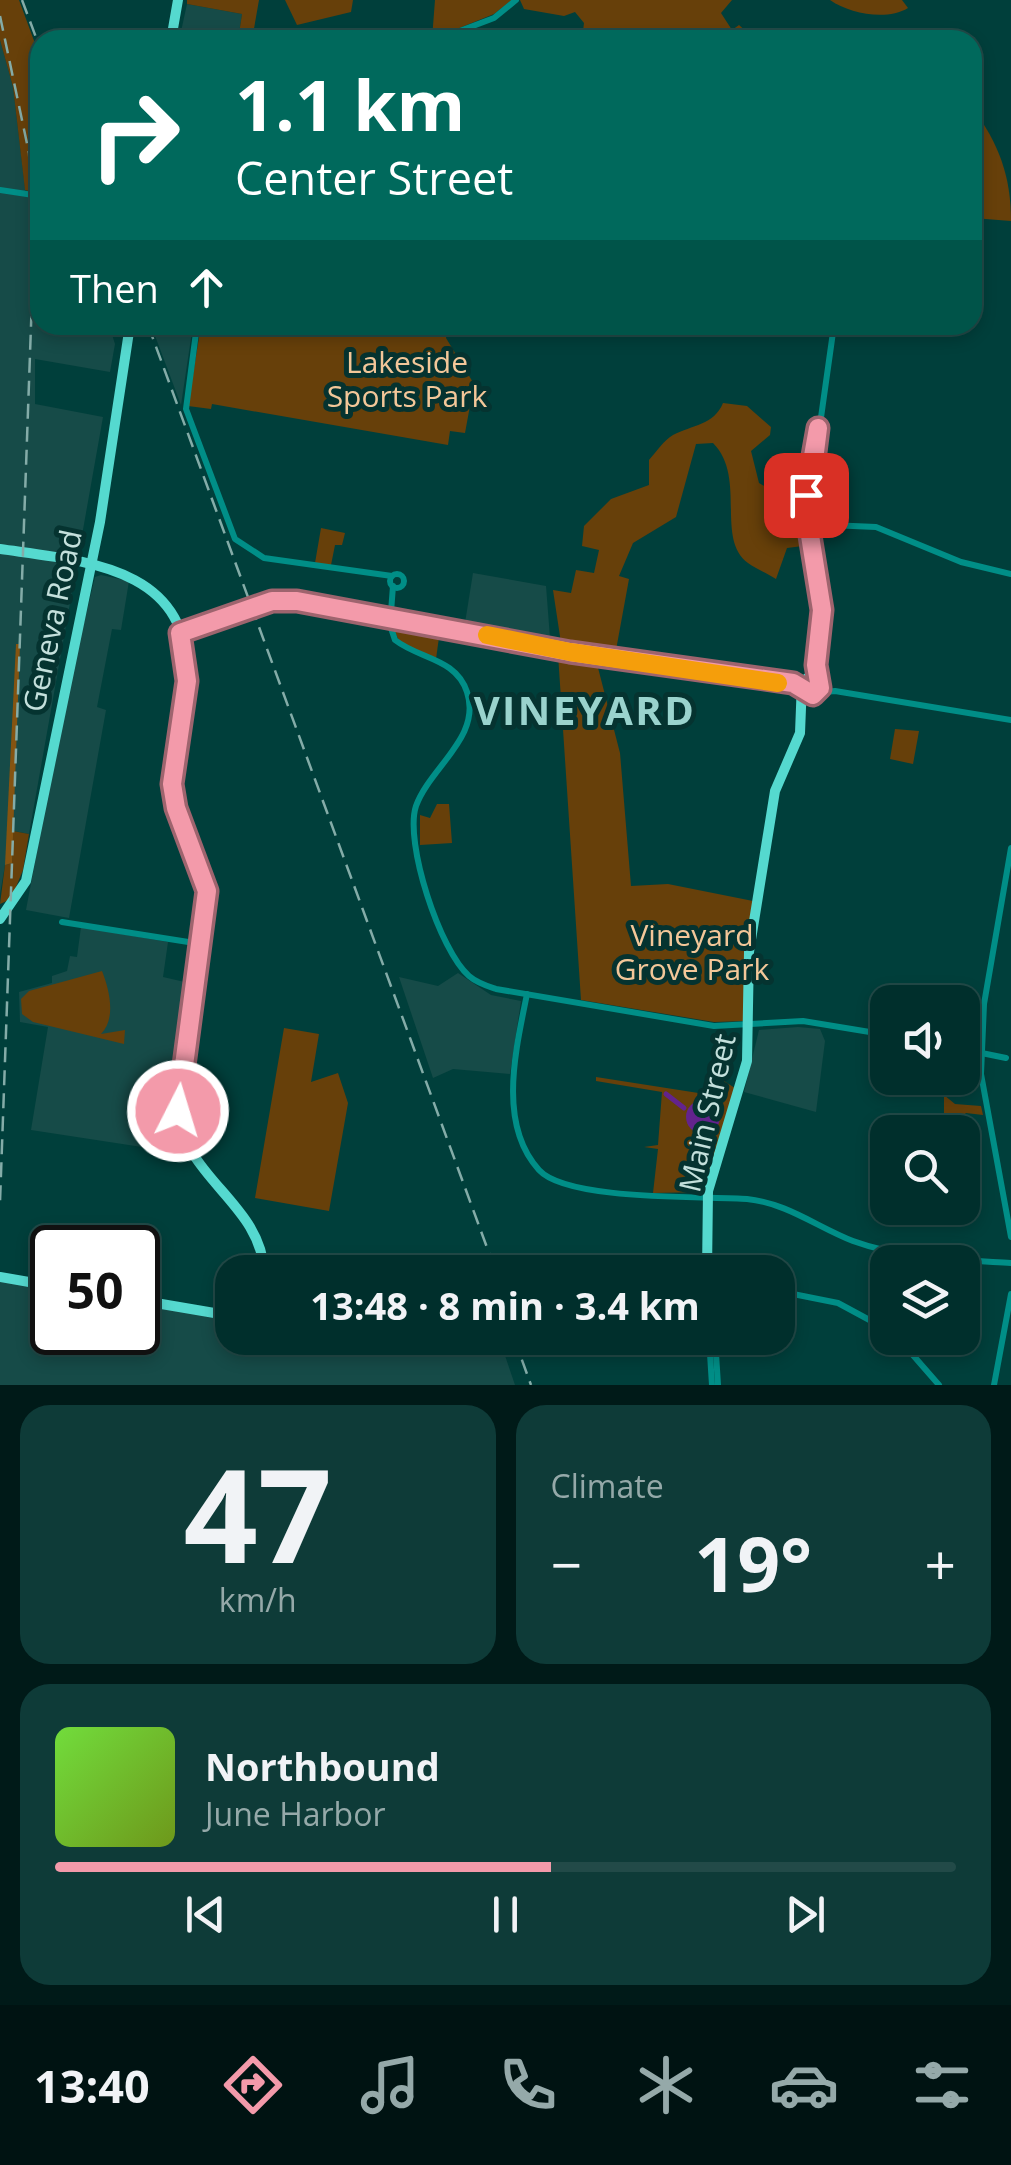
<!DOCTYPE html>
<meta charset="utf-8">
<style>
:root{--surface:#002f2c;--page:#0e3b38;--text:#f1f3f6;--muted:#95a9a9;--line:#224a48;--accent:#f39aaa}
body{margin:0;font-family:"Open Sans",sans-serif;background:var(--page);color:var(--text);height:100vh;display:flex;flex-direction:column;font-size:38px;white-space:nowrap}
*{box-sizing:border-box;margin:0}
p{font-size:32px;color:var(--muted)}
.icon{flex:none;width:55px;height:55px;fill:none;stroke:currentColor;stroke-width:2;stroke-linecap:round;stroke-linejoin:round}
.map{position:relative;height:1385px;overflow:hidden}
.details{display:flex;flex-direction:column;gap:20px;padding:20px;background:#001a18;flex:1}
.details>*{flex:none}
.top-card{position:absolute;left:30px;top:30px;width:952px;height:305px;border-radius:30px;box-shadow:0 5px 15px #0003,0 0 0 2px var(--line);background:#00695c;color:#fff;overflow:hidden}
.fabs{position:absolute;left:870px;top:985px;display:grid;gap:20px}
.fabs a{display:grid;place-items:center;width:110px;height:110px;border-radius:20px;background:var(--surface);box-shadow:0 5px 15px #0003,0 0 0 2px var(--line);font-size:50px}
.speed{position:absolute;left:30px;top:1225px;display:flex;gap:20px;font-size:50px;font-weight:700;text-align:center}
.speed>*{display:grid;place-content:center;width:130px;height:130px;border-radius:50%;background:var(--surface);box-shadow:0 5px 15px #0003,0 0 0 2px var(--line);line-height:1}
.speed .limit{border:5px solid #111;border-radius:15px;background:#fff;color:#111}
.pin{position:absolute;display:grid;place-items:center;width:85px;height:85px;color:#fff;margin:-42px;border-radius:20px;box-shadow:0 5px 15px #0006}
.me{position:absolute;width:110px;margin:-55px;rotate:5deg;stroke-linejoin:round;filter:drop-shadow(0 0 8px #0008)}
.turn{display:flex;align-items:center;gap:35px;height:210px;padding:0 40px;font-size:45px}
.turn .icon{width:130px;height:130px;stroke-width:2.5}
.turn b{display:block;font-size:70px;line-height:85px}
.then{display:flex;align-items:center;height:95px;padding:0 40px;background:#0003;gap:20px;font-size:38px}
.big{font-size:75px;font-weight:700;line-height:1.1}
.details .tile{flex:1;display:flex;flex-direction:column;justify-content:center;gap:15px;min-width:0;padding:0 35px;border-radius:30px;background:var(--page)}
.details .dial{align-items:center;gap:0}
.dial b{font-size:130px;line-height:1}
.song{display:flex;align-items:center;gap:30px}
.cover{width:120px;height:120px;border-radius:15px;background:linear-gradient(135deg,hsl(100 70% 55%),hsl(80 70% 35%))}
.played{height:10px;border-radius:5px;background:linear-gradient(90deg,var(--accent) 55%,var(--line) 55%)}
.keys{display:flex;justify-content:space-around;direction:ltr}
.heat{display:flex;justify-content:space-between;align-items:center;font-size:55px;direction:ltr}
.details .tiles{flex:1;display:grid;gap:20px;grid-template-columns:1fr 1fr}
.tile:last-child{grid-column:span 2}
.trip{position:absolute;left:215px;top:1255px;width:580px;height:100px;border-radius:30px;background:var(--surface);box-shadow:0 5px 15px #0003,0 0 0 2px var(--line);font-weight:700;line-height:100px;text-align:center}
.tabs{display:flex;height:160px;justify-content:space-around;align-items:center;background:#001312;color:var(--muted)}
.tabs .icon{width:70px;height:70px}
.tabs .active{color:var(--accent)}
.tabs b{font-size:45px;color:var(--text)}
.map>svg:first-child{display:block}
.built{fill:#164b48}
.green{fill:#67400a}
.forest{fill:#855411}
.water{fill:#63238d}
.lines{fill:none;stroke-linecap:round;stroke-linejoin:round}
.canal{stroke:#63238d;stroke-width:5}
.minor{stroke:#008e87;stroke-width:6}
.major{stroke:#55d9cf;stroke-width:10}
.rail{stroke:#84aca8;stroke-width:2.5;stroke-dasharray:15 8;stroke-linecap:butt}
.major-bridge{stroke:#55d9cf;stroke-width:10}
.route-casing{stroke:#9e646e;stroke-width:25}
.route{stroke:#f39aaa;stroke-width:18}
.slow{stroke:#f59e0b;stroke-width:18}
.labels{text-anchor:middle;stroke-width:10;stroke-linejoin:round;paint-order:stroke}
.park-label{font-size:30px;fill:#f3c799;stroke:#053330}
.street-label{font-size:30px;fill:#c4e0dc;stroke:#053330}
.district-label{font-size:40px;font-weight:bold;letter-spacing:2.5px;fill:#9ad3cd;stroke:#053330}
</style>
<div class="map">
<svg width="1011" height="1385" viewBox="0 0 1011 1385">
<rect width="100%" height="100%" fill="#003f3b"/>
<g class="built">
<polygon points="187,4 242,14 238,40 180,36"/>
<polygon points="0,40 13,87 26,196 40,200 40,325 109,325 115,344 110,372 35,359 35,404 103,417 29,834 14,831 12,864 5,865 0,894"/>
<polygon points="151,325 193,325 181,405"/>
<polygon points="473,573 546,586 550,638 465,623"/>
<polygon points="101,575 129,581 121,630 112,629 97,707 106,710 69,918 26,910 65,702 95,577"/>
<polygon points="81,927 168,942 163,977 189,983 173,1089 182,1143 168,1151 31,1130 48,1027 20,1022 19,992 52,983 52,976 67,971 70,956 77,957"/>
<polygon points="458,973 491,995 521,1001 510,1074 453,1069 433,1078 399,977 438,986"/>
<polygon points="798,1027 820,1029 825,1041 816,1112 744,1092 759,1030"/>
<polygon points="0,1277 52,1287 52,1332 138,1332 138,1302 232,1319 232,1338 499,1338 515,1385 0,1385"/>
</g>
<g class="green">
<polygon points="0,0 19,0 40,57 40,146 30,146 36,193 25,190 13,87 0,40"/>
<polygon points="187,0 259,0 252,40 238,40 242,14 187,4"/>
<polygon points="285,0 353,0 351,12 297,25"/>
<polygon points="435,0 512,0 494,14 432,39"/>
<polygon points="520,0 732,0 721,13 732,30 739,25 749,34 757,29 761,40 510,40 531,30 582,39 584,23 575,12 564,16 524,9"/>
<path d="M830,0H902L908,8C887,21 850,14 830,0Z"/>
<path d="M972,107C999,144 1011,176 1011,221L973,218Z"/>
<polygon points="201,325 448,325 446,338 474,384 465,433 450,431 448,445 212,404 211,409 188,406"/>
<path d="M723,403L747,406L771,427L770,435L751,451L759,483C776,494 786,494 804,484L803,546L787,548L776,579C767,573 756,569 748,563C715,539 747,477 713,443L696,444L676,517L633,543L619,576L629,579L616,650L561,643L553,590L571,593L576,570L594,573L599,550L582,546L584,526L611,499L649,485V460C656,452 664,440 673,435C692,425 714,425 723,403Z"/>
<polygon points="321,528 345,533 342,545 335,545 331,565 315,563"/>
<polygon points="395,623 440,630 436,659 401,645 393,628"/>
<polygon points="558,654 596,660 620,753 631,886 668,884 753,901 745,1021 714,1022 581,1000"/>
<polygon points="895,729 919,731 913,764 890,759"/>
<polygon points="437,804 449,804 452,843 420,845 420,815 430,818"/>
<polygon points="13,831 29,834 23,870 11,899 0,904 5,865 12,863"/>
<path d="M102,971C110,991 116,1019 101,1034L125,1030L124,1044L33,1022L22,1014L21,999L29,991Z"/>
<polygon points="284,1028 319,1034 311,1082 338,1073 348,1103 329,1211 255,1198"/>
<polygon points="596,1077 724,1097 724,1081 738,1090 704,1192 653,1193 658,1149 644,1147 658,1145 662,1092 596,1081"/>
<polygon points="944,1095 955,1104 981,1106 983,1115 966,1113 954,1123 956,1132 944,1132"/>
</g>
<polygon class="forest" points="16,644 20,644 12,863 5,865"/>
<circle class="water" cx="703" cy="1117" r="17"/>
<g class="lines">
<polyline class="canal" points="666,1094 684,1108"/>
<g class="minor">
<polyline points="436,40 494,18 516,0"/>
<polyline points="0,190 40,196"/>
<polyline points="197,325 186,409 235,539 264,558 392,576"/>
<polyline points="806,524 876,527 961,562 1011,574"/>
<circle cx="397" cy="581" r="7"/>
<path d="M393,586L390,625L395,640C419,659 456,658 467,692C482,737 430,767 416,806C404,842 440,951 469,976C477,983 487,986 496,989L714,1026L803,1021L888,1035"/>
<polyline points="818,680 822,610 807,517 834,325"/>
<polyline points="816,693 835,691 1011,720"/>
<polyline points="1011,848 984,1004 981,1074 1011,1237"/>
<polyline points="62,922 201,944"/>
<path d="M527,994C516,1049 497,1124 539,1170C567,1201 704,1196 747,1199C787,1203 817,1227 853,1241C902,1259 959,1260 1011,1263"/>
<polyline points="962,1049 1006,1058"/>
<polyline points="778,1291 838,1303 888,1330"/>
<polyline points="709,1338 712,1385"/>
<polyline points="715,1338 718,1385"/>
<polyline points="898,1338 939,1385"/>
<polyline points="994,1385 1011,1294"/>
</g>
<g class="major">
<polyline points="171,40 178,0"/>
<path d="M0,549C84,561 191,566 187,678C185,713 170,748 172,783C175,822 204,853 207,891C211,964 173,1036 178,1109C182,1177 262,1204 264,1272"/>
<polyline points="263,603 297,601 570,652 793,683 801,688"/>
<polyline points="180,633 228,616"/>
<polyline points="0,919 26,881 100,522 130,325"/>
<polyline points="707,1272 708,1191 747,1061 749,952 775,791 800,733 802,682 810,676 820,682 815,694 802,690"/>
<polyline points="0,1277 52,1286"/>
<polyline points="138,1300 232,1316"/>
</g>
<g class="rail">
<polyline points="22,0 40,48"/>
<polyline points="0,16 29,153 34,241 0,1202"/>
<polyline points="148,325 496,1272"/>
<polyline points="514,1338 531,1385"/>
</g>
<polyline class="major-bridge" points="228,616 263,603"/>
</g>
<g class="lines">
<defs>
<polyline id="route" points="178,1111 207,891 176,808 172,784 187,681 180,633 272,601 297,601 570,652 793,683 813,695 820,688 816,665 822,610 807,517 818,428 806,495"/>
</defs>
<use href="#route" class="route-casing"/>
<use href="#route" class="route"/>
<polyline class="slow" points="487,635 570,652 778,683"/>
</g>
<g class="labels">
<g class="park-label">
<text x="407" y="373">Lakeside<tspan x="407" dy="34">Sports Park</tspan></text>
<text x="692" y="946">Vineyard<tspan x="692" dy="34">Grove Park</tspan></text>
</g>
<g class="street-label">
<text transform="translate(53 621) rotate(-78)" y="10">Geneva Road</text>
<text transform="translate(708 1113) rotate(-77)" y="10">Main Street</text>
</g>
<g class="district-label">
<text x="585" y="725">VINEYARD</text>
</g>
</g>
</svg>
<div class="fabs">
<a><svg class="icon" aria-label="sound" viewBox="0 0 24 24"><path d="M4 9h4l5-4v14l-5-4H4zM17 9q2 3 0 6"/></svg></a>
<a><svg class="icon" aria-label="search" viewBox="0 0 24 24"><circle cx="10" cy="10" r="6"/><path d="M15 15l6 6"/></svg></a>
<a><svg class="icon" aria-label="layers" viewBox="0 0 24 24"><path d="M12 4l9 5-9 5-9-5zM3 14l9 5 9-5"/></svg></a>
</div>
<div class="speed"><div class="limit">50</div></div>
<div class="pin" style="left:806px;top:495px;background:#d93025"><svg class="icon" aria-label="arrive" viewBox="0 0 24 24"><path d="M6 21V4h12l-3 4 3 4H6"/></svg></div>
<svg class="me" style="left:178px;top:1111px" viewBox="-20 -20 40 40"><circle r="17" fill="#f39aaa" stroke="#fff" stroke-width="3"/><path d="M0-11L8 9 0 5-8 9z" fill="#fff"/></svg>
<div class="trip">13:48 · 8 min · 3.4 km</div>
<div class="top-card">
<div class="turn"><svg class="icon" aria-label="right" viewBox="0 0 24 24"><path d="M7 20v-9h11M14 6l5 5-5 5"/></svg><div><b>1.1 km</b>Center Street</div></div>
<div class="then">Then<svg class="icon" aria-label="ahead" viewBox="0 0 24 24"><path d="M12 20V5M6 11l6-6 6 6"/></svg></div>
</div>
</div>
<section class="details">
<div class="tiles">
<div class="tile dial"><b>47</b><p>km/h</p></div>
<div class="tile"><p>Climate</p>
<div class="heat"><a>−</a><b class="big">19°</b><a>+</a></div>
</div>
<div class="tile">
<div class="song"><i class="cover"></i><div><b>Northbound</b><p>June Harbor</p></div></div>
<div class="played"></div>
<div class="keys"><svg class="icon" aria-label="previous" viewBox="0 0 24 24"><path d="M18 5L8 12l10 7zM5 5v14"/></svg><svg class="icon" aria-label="pause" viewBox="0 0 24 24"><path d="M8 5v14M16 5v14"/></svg><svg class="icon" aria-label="next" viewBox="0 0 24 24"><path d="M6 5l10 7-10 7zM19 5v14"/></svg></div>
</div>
</div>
</section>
<nav class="tabs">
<b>13:40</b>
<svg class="icon active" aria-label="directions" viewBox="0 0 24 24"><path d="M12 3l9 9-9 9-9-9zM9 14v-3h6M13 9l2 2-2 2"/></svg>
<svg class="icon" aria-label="music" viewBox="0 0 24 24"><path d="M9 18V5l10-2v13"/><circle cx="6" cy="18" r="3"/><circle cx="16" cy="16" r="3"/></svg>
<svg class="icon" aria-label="phone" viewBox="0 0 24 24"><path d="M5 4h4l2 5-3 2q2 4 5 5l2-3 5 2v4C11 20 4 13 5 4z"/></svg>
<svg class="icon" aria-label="climate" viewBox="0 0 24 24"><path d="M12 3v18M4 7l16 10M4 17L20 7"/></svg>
<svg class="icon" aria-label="car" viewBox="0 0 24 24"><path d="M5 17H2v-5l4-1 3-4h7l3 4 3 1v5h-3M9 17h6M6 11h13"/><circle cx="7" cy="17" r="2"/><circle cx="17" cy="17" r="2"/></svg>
<svg class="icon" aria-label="filters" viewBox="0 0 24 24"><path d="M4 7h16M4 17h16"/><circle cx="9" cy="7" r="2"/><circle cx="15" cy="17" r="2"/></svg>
</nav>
